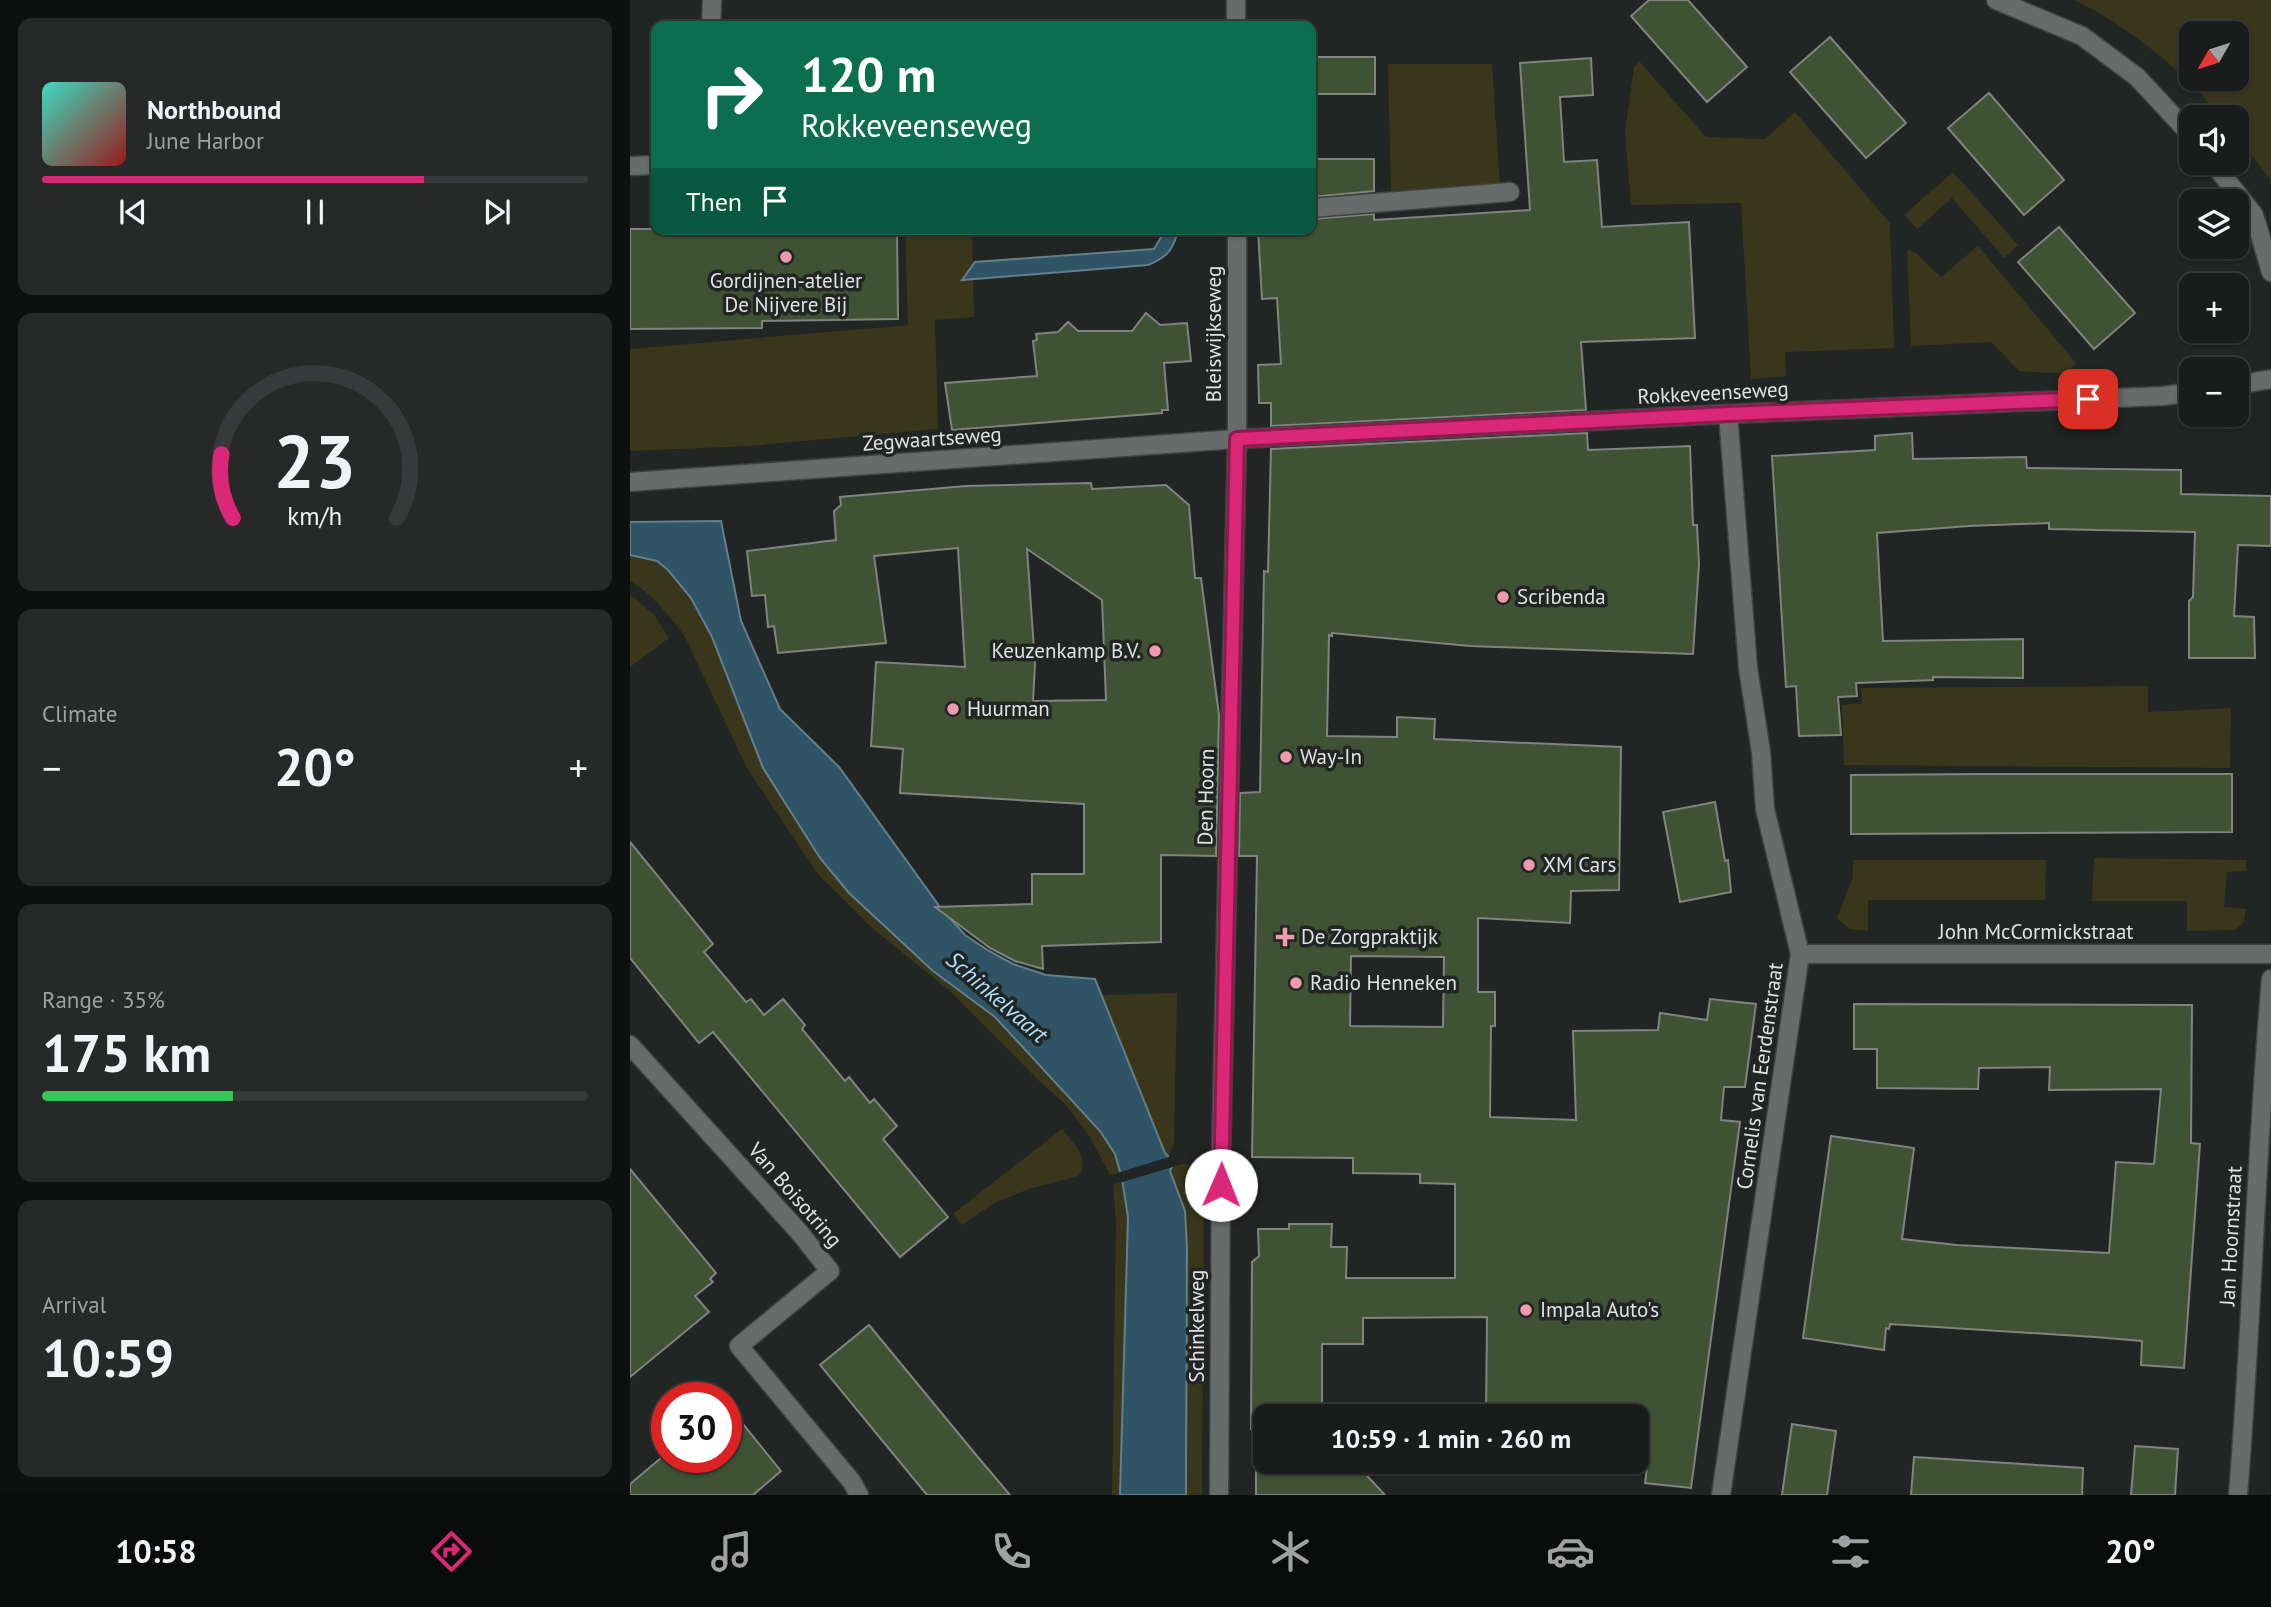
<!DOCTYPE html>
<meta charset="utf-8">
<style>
:root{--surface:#191c1b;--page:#262928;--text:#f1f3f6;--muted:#9fa1a3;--line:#373a3a;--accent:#db2777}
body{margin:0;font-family:"PT Sans",sans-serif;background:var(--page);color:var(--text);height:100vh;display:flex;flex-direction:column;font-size:26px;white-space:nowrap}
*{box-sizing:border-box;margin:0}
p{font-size:23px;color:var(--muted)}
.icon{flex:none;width:38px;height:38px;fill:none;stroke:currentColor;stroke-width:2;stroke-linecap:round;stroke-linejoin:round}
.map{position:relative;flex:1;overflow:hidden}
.details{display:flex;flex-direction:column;gap:18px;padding:18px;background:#0e0f0f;width:630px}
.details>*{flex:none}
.hud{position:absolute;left:21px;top:21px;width:665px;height:214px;border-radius:14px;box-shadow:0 2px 5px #0004,0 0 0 2px var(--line);background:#0b6e4f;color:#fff;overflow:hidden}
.needle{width:46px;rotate:231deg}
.fabs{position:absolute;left:1549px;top:21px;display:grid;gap:14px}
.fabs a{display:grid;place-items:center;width:70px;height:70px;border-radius:14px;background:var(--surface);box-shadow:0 2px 5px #0004,0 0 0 2px var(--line);font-size:35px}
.speed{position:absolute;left:21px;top:1382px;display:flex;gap:14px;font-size:35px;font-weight:700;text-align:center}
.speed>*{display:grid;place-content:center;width:91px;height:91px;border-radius:50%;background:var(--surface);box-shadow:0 2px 5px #0004,0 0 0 2px var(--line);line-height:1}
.speed .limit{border:10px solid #d22;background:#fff;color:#111}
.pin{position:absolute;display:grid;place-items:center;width:60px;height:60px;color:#fff;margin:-30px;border-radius:14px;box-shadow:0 4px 10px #0006}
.me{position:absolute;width:77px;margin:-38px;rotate:1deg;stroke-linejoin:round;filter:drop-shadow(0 0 5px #0008)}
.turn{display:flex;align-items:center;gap:24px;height:147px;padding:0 35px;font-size:32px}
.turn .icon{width:91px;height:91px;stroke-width:2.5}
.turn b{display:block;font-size:49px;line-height:60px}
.then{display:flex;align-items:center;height:66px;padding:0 35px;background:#0003;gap:14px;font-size:26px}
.big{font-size:52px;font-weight:600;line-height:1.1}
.details .tile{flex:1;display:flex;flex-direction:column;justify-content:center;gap:10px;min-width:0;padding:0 24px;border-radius:14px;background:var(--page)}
.details .dial{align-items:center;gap:0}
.dial svg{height:182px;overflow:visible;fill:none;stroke:var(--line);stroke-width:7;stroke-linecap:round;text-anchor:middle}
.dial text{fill:var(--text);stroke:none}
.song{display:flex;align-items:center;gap:21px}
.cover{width:84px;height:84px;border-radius:10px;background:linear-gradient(135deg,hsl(170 70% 55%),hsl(0 70% 35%))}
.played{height:7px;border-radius:4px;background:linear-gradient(90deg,var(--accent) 70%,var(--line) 70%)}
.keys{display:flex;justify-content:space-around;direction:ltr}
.heat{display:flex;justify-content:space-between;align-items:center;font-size:38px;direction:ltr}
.charge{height:10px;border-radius:5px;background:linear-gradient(90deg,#34c759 35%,var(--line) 0)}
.trip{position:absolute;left:623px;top:1404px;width:396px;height:70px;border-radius:14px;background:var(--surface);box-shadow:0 2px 5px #0004,0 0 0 2px var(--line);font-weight:600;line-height:70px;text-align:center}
.dock{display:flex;height:112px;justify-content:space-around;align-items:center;background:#0a0b0b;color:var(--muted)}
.dock .icon{width:49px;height:49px}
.dock .selected{color:var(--accent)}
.dock b{font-size:32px;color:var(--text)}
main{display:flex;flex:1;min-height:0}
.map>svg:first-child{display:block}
.green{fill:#3a361b;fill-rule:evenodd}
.water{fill:#2f5466;stroke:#647f8b;stroke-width:2}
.pier{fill:#212524}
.building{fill:#3f5234;stroke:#81837f;stroke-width:2;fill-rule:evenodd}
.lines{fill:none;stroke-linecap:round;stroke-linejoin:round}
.pedestrian-casing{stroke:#3e4240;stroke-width:21}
.minor-casing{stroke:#3e4240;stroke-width:21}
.tertiary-casing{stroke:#3e4240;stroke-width:21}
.pedestrian{stroke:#676b69;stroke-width:18}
.minor{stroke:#676b69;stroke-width:18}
.tertiary{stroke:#676b69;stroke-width:18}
.route-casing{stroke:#8e194d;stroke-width:18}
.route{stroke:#db2777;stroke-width:12}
.poi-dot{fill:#f29aad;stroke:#212524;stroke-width:2.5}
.labels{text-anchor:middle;stroke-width:7;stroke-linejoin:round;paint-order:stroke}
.poi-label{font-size:21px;fill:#e0e3e1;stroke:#212524;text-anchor:start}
.street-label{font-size:21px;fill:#e0e3e1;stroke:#212524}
.water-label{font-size:23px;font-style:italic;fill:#ade2fd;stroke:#212524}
</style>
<main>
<section class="details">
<div class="tile">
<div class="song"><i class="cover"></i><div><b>Northbound</b><p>June Harbor</p></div></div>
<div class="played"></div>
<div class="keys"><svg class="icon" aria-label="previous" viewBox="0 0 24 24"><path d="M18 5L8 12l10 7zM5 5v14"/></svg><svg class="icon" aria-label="pause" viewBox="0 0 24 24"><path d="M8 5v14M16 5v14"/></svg><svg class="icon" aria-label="next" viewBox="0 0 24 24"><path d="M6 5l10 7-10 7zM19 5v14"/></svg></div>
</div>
<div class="tile dial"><svg viewBox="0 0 100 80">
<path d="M14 69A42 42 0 1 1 86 69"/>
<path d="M14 69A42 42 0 0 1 9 41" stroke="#db2777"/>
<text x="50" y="56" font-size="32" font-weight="700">23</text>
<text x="50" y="72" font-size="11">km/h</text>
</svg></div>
<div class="tile"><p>Climate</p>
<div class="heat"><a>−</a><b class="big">20°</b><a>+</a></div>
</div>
<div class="tile"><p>Range · 35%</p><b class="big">175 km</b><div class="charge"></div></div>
<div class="tile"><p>Arrival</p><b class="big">10:59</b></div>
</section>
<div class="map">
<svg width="1641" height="1495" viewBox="0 0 1641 1495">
<rect width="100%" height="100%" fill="#212524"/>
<g class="green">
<path d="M1444,0H1641V180L1607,137L1606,117H1591C1555,72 1496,24 1444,0ZM1561,33H1606V79H1561Z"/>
<polygon points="1010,62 1076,137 1135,139 1165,112 1260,223 1264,348 1155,352 1156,376 1121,379 1111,203 1001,205 995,133 1004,66"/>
<polygon points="758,64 862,64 870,186 761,195"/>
<polygon points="1323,172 1388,245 1374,258 1322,198 1287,229 1274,215"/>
<polygon points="275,229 342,229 343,266 333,279 343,279 344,317 305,320 308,429 119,446 0,451 0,349 278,325"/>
<polygon points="1348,246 1446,363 1437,374 1389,371 1361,342 1281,346 1277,250 1286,253 1311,277"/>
<path d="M0,555L27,561L38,570L61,598L82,637L133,768L190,858L219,893L303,971L365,1017L470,1131L485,1154L490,1173L480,1175L460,1137L435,1104L408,1080L321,992L241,927L188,874L117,768L54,635C39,615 22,594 0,581Z"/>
<polygon points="0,594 25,616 39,638 0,667"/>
<polygon points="1518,686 1518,712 1601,708 1600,768 1214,765 1212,705 1232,703 1231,688"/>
<polygon points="1464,858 1616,860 1616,871 1597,872 1594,907 1616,909 1614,922 1605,930 1557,931 1557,901 1462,901"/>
<polygon points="1223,860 1416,860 1415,900 1238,900 1238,931 1219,929 1207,918 1223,877"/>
<polygon points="547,993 544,1144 538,1156 535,1153 472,995"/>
<path d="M432,1129C442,1142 462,1160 448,1176L399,1189L364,1203L332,1225L323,1214Z"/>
<polygon points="557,1163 561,1167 561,1202 574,1203 572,1495 556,1495 557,1248 555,1211 540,1171 542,1167"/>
<polygon points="492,1181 498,1217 490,1495 482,1495 486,1221 483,1185"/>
</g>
<g class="water">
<path d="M536,229H554V231L547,234C542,252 535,258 518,265L332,280L345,262L524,249Z"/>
<polygon points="91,521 111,621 150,709 209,767 310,907 335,935 359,951 383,964 416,975 465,979 535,1153 538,1156 542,1167 540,1171 555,1211 557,1248 556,1495 490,1495 498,1217 492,1179 485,1154 470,1131 365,1017 303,971 219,893 190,858 133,768 82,637 61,598 38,570 27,561 0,555 0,522"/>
</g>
<polygon class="pier" points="542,1156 546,1166 489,1183 487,1173"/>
<g class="building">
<polygon points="1019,0 1058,0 1117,67 1077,102 1001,16"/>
<polygon points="1200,37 1276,123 1236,158 1160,72"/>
<rect x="681" y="57" width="64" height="37"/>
<polygon points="961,58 963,95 930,97 934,162 967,160 972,227 1059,222 1065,338 951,342 956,410 641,426 641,403 629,403 628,365 651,364 647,298 632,299 628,229 681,229 681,219 744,214 744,220 900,210 890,63"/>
<polygon points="1359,93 1434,180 1394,215 1318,128"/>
<polygon points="681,159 744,159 744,191 681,197"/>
<polygon points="1429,227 1505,313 1464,349 1388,262"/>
<polygon points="0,229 267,229 268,319 132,321 132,328 0,329"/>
<polygon points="516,313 530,325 557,323 561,361 534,363 538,410 532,410 532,413 322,430 315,383 407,376 403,341 407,340 406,334 428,332 438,322 448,331 502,331"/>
<path d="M957,433L958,450L1060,446L1063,525H1067L1069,564L1063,654L840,646L702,633V636L699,635L697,736L767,737V717L805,719L804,739L991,747L989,890L941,891L940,923L848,918V992H865V1026H861L860,1117L946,1120L943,1031L1028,1030L1030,1013L1077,1020L1080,999L1126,1004L1115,1087H1094L1091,1120L1110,1122L1061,1488L1015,1483L1018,1460L1006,1458V1406L933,1404V1416H856L857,1317L733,1318V1344H692V1416H635V1461H723L755,1495H626V1429H621L622,1262L629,1256L628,1229H659V1224H702L701,1247H717L716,1278H825V1184L790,1183V1174L723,1173V1158L622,1157L627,856H609L610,793L630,792L634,571L638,572L641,449ZM721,956L814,957L813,1027L720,1026Z"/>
<polygon points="1282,433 1283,459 1396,457 1397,468 1551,470 1551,494 1641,496 1641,546 1608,545 1604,616 1624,617 1625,658 1559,658 1559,601 1563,597 1565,532 1419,529 1419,523 1339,526 1247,533 1253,641 1393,639 1393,678 1303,677 1303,680 1226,683 1227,696 1208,697 1211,735 1169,736 1166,686 1156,687 1142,456 1245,450 1245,436"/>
<path d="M461,483L462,489L536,485L559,505L565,578H571L589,715L586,856L531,855V942L412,946L413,969L385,961L360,948L305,907L402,904V874H454V804L270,793L273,749L241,746L246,662L335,667L328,548L244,556L256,643L148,653L144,626L138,627L135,595L122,596L117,551L206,540L204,511L211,505L210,497L336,486ZM397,549L472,600L476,700L403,701L405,664Z"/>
<polygon points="1352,774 1602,774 1602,832 1221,834 1221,775"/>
<polygon points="1085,802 1095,861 1098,860 1101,892 1050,902 1033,812"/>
<polygon points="0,842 83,944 74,952 116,1002 121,999 134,1015 153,999 175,1025 172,1029 215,1081 219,1077 240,1103 244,1099 267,1126 253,1139 318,1217 270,1257 83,1032 69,1043 0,958"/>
<polygon points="1224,1004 1562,1005 1561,1143 1570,1144 1554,1368 1511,1365 1512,1341 1465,1337 1260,1324 1259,1329 1256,1328 1254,1350 1173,1338 1201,1136 1284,1148 1272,1239 1327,1245 1479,1253 1486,1162 1524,1164 1531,1089 1419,1090 1420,1067 1349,1068 1348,1089 1247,1088 1247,1049 1224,1049"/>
<polygon points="0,1169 86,1273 80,1279 83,1282 65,1296 79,1312 0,1377"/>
<polygon points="239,1325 347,1456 380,1495 297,1495 190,1365"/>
<polygon points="96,1403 151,1471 123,1495 0,1495 0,1484 31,1458 96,1458"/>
<polygon points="1162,1424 1206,1431 1197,1495 1152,1495"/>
<polygon points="1505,1446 1548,1449 1545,1495 1501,1495"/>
<polygon points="1284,1457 1453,1468 1452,1495 1281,1495"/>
</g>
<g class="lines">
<defs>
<polyline id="pedestrian" points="681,208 880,192"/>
<g id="minor">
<polyline points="606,0 606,26"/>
<polyline points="81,26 82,0"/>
<polyline points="0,166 26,165"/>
<polyline points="1606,385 1641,379"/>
<polyline points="0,482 607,439 1098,414 1533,396 1561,392"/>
<polyline points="1170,954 1641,954"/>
<polyline points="0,1045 170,1233 200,1271 109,1346 222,1482 229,1495"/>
<polyline points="589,1495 591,1157 607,439 607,229"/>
<polyline points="1091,1495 1170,954 1135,809 1131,752 1118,668 1098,414"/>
<path d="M1608,1495C1622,1323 1626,1151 1641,979"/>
</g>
<g id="tertiary">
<polyline points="1366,0 1452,36 1507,77 1561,135"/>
<polyline points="1583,163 1624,215 1641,272"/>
</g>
</defs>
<use href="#pedestrian" class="pedestrian-casing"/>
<use href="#minor" class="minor-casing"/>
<use href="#tertiary" class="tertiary-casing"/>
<use href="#pedestrian" class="pedestrian"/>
<use href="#minor" class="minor"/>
<use href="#tertiary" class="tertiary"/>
</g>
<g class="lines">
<defs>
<polyline id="route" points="591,1185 607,439 1098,414 1458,399"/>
</defs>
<use href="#route" class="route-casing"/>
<use href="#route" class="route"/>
</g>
<g class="poi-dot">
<circle cx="156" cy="257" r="7"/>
<circle cx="873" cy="597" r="7"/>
<circle cx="525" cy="651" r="7"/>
<circle cx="323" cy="709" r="7"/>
<circle cx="656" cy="757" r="7"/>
<circle cx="899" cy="865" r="7"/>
<path d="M651.5 926.5h7v7h7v7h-7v7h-7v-7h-7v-7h7z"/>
<circle cx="666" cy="983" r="7"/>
<circle cx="896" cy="1310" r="7"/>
</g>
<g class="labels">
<g class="poi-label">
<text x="156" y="288" text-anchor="middle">Gordijnen-atelier<tspan x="156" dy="24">De Nijvere Bij</tspan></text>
<text x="887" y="604">Scribenda</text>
<text x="511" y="658" text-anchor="end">Keuzenkamp B.V.</text>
<text x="337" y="716">Huurman</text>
<text x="670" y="764">Way-In</text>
<text x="913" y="872">XM Cars</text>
<text x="671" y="944">De Zorgpraktijk</text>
<text x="680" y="990">Radio Henneken</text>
<text x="910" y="1317">Impala Auto's</text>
</g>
<g class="street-label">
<text transform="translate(584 334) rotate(-90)" y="7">Bleiswijkseweg</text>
<text transform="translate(1083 393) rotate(-3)" y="7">Rokkeveenseweg</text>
<text transform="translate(302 439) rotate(-4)" y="7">Zegwaartseweg</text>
<text transform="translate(576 797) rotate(-89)" y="7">Den Hoorn</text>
<text x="1406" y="939">John McCormickstraat</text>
<text transform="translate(1130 1076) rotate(-82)" y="7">Cornelis van Eerdenstraat</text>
<text transform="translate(165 1195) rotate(49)" y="7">Van Boisotring</text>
<text transform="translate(1601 1236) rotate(-87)" y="7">Jan Hoornstraat</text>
<text transform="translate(567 1326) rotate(-90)" y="7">Schinkelweg</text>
</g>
<g class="water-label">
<text transform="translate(367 997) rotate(41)" y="8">Schinkelvaart</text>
</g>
</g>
</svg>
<div class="fabs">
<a><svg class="needle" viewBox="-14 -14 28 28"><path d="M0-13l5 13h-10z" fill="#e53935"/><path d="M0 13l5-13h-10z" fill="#9fa1a3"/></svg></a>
<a><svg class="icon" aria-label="sound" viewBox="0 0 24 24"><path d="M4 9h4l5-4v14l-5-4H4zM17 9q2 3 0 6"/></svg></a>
<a><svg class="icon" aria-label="layers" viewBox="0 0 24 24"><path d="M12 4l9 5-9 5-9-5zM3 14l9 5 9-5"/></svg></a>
<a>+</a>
<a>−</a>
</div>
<div class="speed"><div class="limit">30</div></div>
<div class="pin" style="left:1458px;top:399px;background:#d93025"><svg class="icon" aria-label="arrive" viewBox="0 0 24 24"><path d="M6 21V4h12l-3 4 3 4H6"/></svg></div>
<svg class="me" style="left:591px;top:1185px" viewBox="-20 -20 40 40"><circle r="19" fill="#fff"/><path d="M0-13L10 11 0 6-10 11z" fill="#db2777"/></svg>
<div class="trip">10:59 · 1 min · 260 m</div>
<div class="hud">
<div class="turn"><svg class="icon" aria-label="right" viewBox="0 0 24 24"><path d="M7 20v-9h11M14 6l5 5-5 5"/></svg><div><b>120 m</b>Rokkeveenseweg</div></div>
<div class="then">Then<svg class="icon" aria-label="arrive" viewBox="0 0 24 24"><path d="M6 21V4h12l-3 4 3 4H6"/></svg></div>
</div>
</div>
</main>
<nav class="dock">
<b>10:58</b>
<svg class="icon selected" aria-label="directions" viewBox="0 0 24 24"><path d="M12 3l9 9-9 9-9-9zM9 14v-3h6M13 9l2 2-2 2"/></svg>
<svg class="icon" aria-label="music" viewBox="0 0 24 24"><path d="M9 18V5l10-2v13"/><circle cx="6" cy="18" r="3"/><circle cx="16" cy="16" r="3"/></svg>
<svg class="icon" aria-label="phone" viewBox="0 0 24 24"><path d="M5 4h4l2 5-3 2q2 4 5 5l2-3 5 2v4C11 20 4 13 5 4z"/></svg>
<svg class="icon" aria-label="climate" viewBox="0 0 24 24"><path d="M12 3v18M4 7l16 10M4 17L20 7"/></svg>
<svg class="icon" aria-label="car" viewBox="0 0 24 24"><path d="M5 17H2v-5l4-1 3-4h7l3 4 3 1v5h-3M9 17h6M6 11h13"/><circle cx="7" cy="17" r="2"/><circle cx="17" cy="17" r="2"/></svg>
<svg class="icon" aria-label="filters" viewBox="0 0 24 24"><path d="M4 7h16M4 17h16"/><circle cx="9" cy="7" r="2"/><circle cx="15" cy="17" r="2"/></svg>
<b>20°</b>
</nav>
